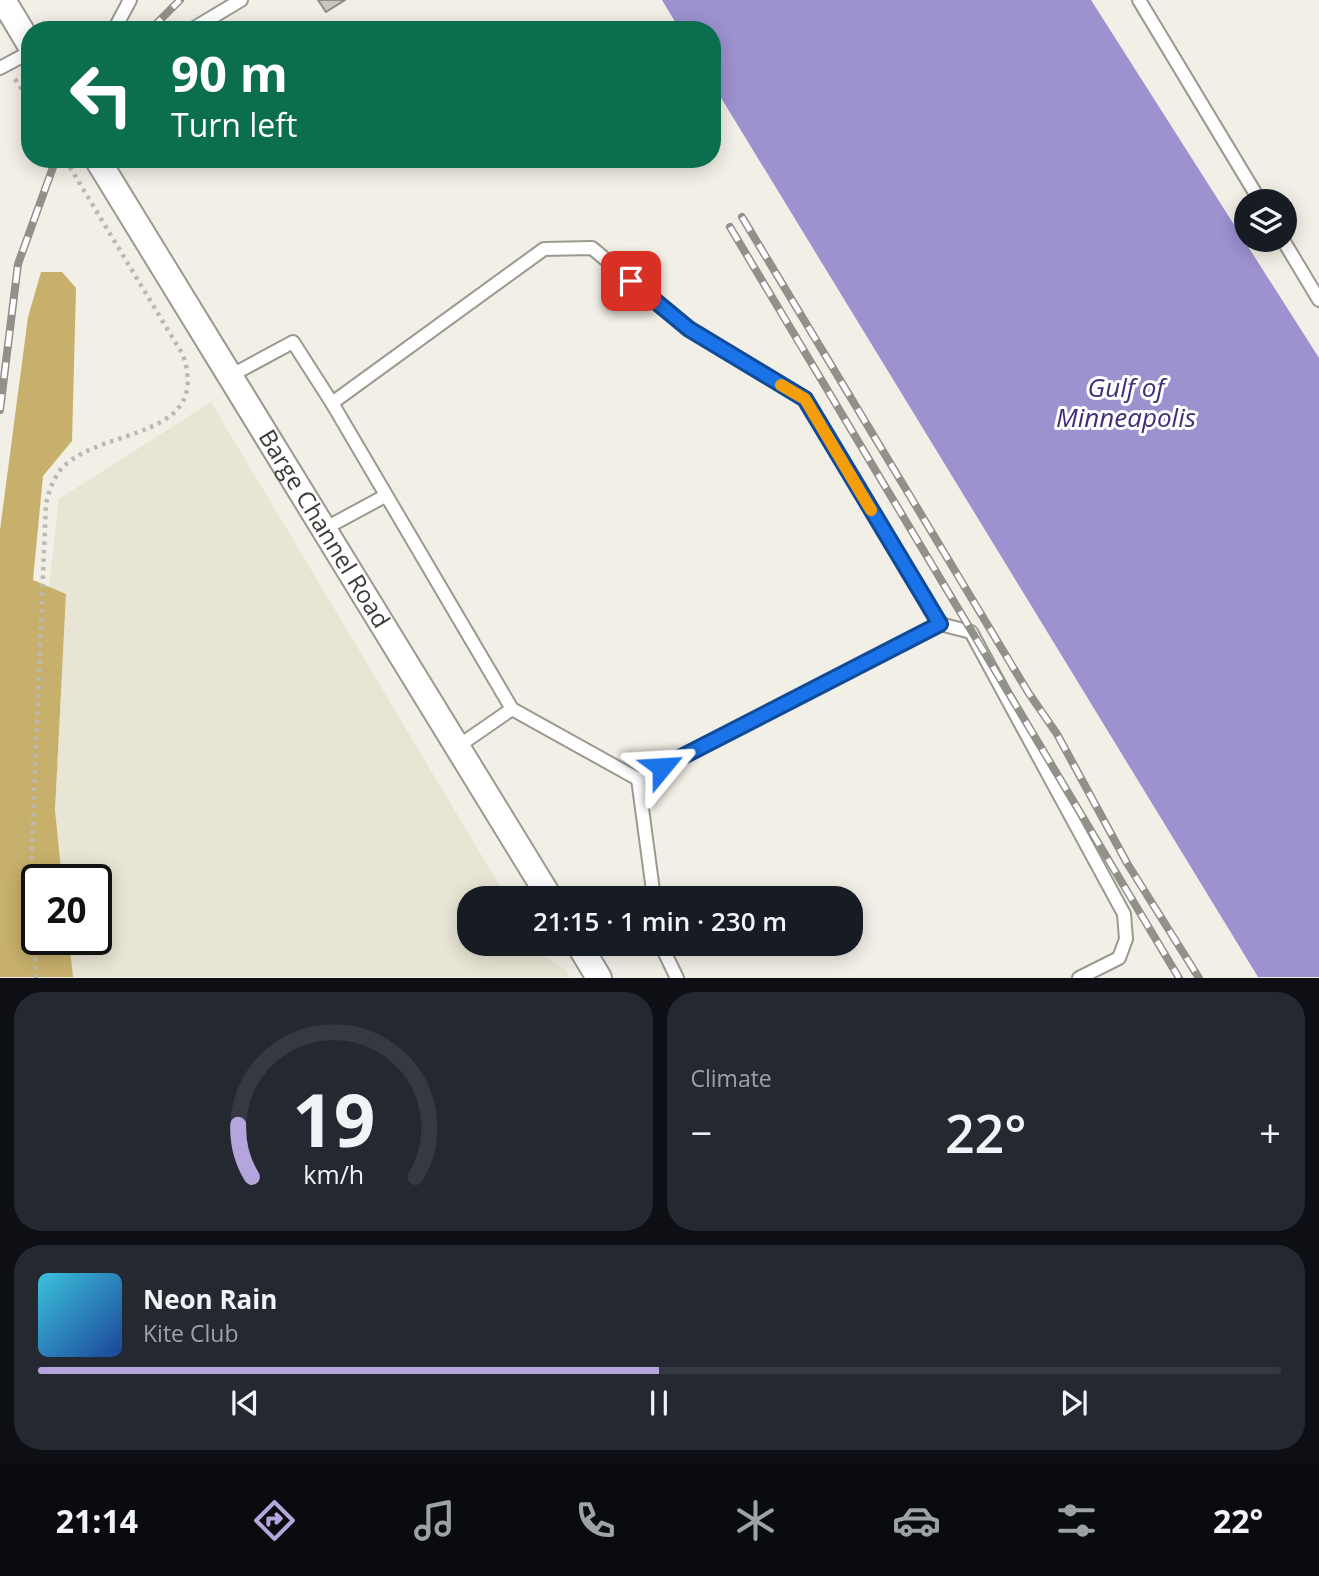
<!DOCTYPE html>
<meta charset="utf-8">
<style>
:root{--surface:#171b24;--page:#242831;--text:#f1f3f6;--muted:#9ea1a6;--line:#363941;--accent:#b4a5dd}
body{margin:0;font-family:"Open Sans",sans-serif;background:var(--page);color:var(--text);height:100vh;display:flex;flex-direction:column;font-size:26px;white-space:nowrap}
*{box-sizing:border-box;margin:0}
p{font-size:23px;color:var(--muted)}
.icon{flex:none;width:38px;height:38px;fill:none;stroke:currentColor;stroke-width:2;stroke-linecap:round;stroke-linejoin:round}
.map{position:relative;height:978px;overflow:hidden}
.side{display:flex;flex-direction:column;gap:14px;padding:14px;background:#0d0f14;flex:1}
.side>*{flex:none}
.banner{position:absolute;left:21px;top:21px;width:700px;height:147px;border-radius:28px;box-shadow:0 4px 18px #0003;background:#0b6e4f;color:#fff;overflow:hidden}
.controls{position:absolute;left:1234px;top:189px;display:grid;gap:14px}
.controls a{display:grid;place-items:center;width:63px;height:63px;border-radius:50%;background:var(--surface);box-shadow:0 4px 18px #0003;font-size:35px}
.speed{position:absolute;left:21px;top:864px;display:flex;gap:14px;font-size:35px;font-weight:700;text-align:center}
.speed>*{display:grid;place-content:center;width:91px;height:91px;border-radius:50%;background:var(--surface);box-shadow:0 4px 18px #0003;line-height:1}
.speed .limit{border:4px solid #111;border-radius:10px;background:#fff;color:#111}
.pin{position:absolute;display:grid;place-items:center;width:60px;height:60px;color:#fff;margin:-30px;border-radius:14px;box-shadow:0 4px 10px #0006}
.me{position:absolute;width:77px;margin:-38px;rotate:63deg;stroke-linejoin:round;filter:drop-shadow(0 0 5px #0008)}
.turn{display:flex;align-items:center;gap:24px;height:147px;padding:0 35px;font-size:32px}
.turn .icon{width:91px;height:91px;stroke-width:2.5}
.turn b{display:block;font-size:49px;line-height:60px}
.big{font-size:52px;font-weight:600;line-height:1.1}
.side .widget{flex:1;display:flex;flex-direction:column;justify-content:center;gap:10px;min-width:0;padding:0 24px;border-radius:28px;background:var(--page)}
.side .dial{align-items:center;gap:0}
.dial svg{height:182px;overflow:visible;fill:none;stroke:var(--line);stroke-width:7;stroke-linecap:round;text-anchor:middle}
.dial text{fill:var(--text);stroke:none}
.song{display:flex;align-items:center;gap:21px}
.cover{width:84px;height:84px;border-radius:10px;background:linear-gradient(135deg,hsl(190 70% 55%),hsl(220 70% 35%))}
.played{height:7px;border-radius:4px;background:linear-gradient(90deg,var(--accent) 50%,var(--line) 50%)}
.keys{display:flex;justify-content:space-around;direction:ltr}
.heat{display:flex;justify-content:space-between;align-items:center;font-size:38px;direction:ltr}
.side .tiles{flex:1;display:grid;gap:14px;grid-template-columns:1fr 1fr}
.widget:last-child{grid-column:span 2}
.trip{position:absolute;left:457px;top:886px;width:406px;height:70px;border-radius:28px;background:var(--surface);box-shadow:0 4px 18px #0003;font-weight:600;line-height:70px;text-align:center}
.menu{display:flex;height:112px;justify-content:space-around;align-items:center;background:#090b0e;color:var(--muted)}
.menu .icon{width:49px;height:49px}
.menu .active{color:var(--accent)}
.menu b{font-size:32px;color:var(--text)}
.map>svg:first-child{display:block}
.built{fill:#e9e5d5}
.forest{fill:#c7b06b}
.water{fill:#9d91d0}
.building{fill:#c9c6be;stroke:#8e8c83;stroke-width:2}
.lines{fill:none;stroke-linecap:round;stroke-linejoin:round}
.lane-casing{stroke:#9b9990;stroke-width:16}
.street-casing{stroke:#9b9990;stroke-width:28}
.path{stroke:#bbb9b2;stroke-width:4.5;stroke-dasharray:3.5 5;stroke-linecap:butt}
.lane{stroke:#fff;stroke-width:12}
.street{stroke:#fff;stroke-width:24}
.rail-casing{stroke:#92908a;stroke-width:8}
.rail{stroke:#fff;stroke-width:5;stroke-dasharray:16;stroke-linecap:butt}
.route-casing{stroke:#114b97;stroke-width:18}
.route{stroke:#1a73e8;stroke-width:12}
.slow{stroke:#f59e0b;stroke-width:12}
.labels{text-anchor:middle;stroke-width:6;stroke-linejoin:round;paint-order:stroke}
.street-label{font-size:24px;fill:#3d3c39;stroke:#fff}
.water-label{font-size:26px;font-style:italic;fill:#422d78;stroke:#fff}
</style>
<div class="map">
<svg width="1319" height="978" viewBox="0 0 1319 978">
<rect width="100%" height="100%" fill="#f2efe6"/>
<polygon class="built" points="211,402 507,898 469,898 469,943 534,943 539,952 566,970 570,977 73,977 69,940 96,940 96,880 62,880 55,810 66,594 49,587 59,499"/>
<polygon class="forest" points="41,272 62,272 76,288 72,441 43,476 33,580 66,594 55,810 62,880 37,880 37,940 69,940 73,977 0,977 0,530 28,317"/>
<polygon class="water" points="662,0 1091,0 1319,358 1319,977 1258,977 712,83 712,30 680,30"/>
<polygon class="building" points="318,0 345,0 326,12"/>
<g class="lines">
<defs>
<g id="lane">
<polyline points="1139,0 1260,201"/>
<polyline points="114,30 130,0"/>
<polyline points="191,30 241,0"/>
<polyline points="0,68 30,52"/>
<polyline points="1283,240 1319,300"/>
<polyline points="230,376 293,342 332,403 512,709 457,747"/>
<polyline points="332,403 544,249 592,248 689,329 805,399 940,624"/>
<polyline points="324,529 385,496"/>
<polyline points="512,709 638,779"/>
<polyline points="638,779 940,624 971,632 1124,914 1126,939 1119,958 1079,978"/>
<polyline points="638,779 654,898"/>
<polyline points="660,943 677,978"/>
</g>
<g id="street">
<polyline points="3,0 30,45"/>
<path id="s1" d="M97,159L550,898"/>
<polyline points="578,943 599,978"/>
</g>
</defs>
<use href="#lane" class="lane-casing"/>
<use href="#street" class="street-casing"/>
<g class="path">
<polyline points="15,79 30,102"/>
<path d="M36,978L31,868L46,503C50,489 54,475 65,465C107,427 211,439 183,355L65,159"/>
</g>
<use href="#lane" class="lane"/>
<use href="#street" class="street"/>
<defs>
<g id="rail">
<polyline points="150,30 180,0"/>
<polyline points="742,217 1028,692 1057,734 1127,863 1199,978"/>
<polyline points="730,227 1179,978"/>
<polyline points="0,410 18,264 56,159"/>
</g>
</defs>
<use href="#rail" class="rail-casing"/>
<use href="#rail" class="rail"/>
</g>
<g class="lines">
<defs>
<polyline id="route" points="631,281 689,329 805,399 940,624 662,767"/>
</defs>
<use href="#route" class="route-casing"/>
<use href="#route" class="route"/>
<polyline class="slow" points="781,385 805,399 871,510"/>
</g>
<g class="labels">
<g class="street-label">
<text dy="8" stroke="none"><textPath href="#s1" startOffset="434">Barge Channel Road</textPath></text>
</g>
<g class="water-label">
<text x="1126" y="397">Gulf of<tspan x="1126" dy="30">Minneapolis</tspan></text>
</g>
</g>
</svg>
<div class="controls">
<a><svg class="icon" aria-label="layers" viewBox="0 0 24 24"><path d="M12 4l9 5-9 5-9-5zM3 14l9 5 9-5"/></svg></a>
</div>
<div class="speed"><div class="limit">20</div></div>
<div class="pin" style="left:631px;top:281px;background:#d93025"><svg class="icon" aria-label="arrive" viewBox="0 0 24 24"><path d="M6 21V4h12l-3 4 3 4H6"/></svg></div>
<svg class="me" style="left:662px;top:767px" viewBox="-20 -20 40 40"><path d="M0-17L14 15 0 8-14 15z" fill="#1a73e8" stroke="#fff" stroke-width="4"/></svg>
<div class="trip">21:15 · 1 min · 230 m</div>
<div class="banner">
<div class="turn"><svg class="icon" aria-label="left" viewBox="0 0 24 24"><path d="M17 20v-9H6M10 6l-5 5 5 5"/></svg><div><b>90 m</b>Turn left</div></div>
</div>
</div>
<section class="side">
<div class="tiles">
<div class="widget dial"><svg viewBox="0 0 100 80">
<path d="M14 69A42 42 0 1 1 86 69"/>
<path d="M14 69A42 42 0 0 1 8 46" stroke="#b4a5dd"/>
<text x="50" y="56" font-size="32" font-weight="700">19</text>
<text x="50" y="72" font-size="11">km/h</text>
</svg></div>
<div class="widget"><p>Climate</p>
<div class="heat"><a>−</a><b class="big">22°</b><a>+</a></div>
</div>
<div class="widget">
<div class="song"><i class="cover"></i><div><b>Neon Rain</b><p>Kite Club</p></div></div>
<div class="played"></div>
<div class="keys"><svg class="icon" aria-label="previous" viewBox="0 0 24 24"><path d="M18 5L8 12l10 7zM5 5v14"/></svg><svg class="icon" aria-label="pause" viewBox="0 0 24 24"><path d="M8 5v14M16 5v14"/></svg><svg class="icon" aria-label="next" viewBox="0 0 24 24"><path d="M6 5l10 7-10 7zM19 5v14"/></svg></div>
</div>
</div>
</section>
<nav class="menu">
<b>21:14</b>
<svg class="icon active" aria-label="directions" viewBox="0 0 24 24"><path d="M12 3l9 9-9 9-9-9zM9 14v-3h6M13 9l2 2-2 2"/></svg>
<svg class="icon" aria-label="music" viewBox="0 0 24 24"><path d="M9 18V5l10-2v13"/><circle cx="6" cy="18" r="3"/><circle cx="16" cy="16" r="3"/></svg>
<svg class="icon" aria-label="phone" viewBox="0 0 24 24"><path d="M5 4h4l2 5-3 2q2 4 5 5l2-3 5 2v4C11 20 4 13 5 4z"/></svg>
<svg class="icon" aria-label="climate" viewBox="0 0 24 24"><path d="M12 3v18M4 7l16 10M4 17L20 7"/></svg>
<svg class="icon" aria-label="car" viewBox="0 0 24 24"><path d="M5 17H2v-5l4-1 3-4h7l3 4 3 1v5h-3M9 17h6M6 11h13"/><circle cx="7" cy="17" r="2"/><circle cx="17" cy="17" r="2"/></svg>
<svg class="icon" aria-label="filters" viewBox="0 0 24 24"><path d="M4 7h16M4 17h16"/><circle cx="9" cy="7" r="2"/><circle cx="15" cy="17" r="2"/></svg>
<b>22°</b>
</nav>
